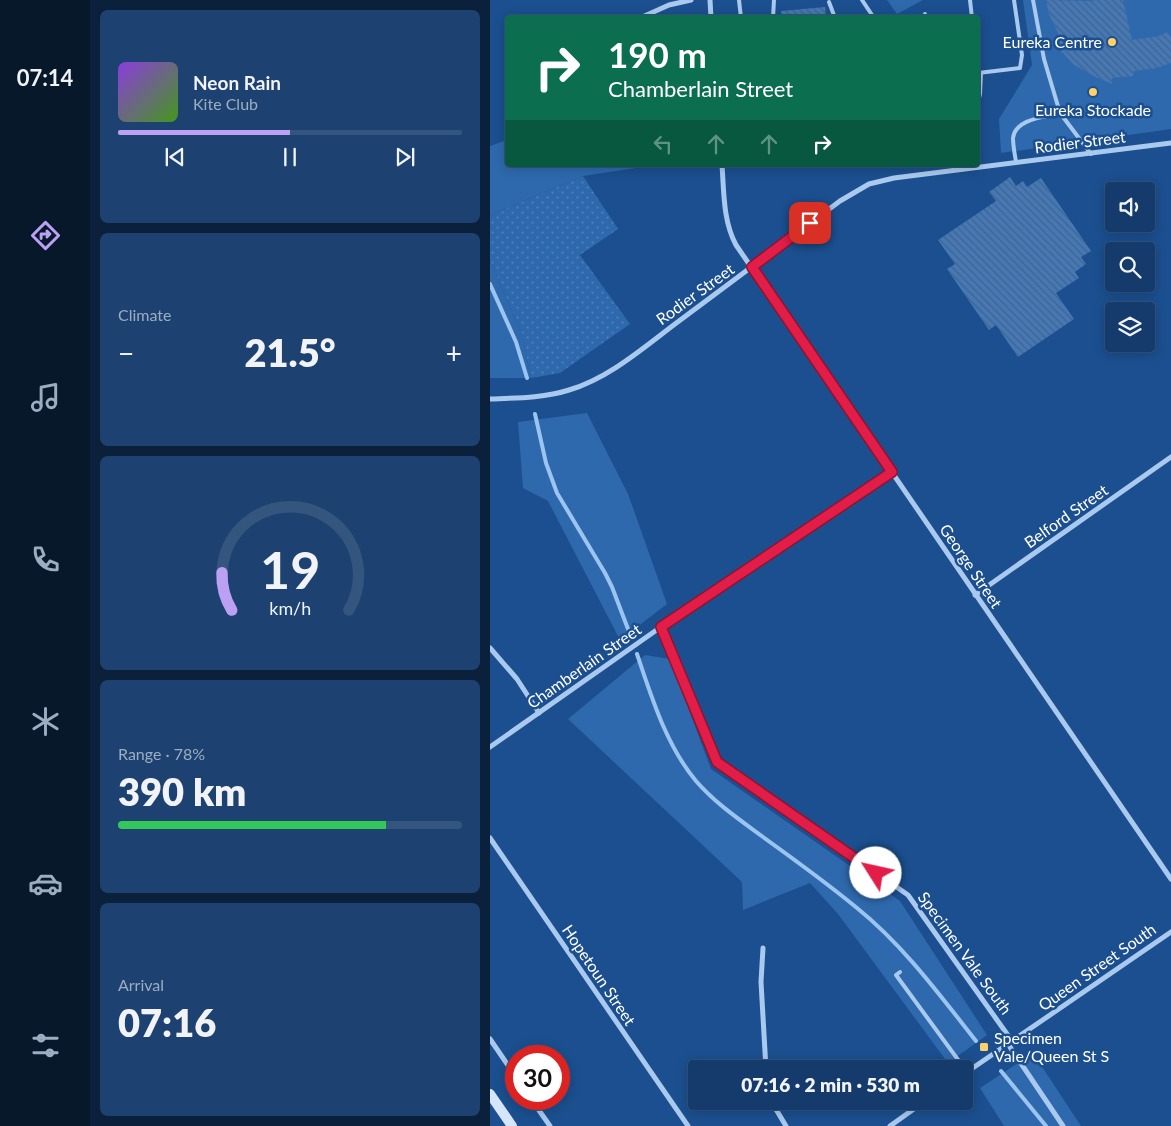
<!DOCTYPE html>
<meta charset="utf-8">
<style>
:root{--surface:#143b6b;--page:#1d4271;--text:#f1f3f6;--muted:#9dadc1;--line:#33557e;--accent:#bca0f2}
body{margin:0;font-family:Lato,sans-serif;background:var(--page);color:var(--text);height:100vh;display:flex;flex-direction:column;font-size:19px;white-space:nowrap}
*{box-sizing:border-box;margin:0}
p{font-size:16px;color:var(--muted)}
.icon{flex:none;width:28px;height:28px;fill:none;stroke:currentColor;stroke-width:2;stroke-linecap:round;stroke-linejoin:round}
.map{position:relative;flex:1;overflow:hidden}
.panel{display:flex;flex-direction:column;gap:10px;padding:10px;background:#0b203b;width:400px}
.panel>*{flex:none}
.top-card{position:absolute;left:15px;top:15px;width:475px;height:152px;border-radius:5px;box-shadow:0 2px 12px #0003,0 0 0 1px var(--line);background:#0b6e4f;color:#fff;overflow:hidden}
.tools{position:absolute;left:615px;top:182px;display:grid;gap:10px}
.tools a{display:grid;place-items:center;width:50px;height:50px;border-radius:5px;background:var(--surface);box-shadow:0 2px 12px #0003,0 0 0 1px var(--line);font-size:25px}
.speed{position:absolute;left:15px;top:1045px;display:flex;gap:10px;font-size:25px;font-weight:700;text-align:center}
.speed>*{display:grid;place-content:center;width:65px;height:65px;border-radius:50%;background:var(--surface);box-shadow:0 2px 12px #0003,0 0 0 1px var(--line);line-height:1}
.speed .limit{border:8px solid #d22;background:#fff;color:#111}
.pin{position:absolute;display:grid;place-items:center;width:42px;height:42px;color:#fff;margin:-21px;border-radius:10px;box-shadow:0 2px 8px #0006}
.me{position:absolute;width:55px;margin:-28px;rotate:305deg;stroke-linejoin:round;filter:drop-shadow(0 0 4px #0008)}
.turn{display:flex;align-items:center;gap:18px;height:105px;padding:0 20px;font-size:22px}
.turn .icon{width:65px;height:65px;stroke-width:2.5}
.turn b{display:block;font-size:35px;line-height:42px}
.lanes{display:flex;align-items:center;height:48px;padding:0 20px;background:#0003;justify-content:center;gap:25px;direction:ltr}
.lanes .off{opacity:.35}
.big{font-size:38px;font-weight:800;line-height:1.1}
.panel .widget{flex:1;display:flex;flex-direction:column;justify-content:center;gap:8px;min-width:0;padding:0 18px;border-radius:8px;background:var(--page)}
.panel .dial{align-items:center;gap:0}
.dial svg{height:130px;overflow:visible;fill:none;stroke:var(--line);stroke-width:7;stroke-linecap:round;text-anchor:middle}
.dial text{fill:var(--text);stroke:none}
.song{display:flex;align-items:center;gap:15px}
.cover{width:60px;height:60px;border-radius:8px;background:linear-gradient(135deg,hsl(270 70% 55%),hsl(100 70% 35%))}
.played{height:5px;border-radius:2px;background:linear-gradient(90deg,var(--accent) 50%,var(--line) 50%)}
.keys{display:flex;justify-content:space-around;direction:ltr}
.heat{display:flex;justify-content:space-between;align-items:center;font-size:28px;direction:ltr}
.charge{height:8px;border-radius:4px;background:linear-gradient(90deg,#34c759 78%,var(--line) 0)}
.trip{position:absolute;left:198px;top:1060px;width:285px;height:50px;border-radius:5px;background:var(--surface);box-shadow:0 2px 12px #0003,0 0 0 1px var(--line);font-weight:800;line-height:50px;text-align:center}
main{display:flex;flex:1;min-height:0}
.tabs{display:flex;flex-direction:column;width:90px;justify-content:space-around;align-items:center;background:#08182b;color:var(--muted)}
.tabs .icon{width:35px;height:35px}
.tabs .on{color:var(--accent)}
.tabs b{font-size:22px;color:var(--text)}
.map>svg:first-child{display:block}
.grass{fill:url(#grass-dots)}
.green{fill:#2e69ad}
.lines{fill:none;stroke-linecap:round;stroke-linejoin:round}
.stream{stroke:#9cc4f0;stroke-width:4}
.building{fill:url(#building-back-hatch)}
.service{stroke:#a9c9ee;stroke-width:4}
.minor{stroke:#a9c9ee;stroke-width:5}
.secondary{stroke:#d6e6fa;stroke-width:10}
.route-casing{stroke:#92132f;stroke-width:12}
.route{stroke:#e11d48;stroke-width:9}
.poi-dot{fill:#ffd166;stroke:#1b4f8f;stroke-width:2}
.labels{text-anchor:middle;stroke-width:5;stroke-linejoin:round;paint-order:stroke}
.poi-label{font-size:16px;fill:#fff;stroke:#1b4f8f;text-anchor:end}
.street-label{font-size:16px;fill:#fff;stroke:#1b4f8f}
</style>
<main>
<nav class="tabs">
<b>07:14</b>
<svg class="icon on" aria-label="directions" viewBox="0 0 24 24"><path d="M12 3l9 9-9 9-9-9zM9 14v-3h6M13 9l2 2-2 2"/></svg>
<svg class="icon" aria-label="music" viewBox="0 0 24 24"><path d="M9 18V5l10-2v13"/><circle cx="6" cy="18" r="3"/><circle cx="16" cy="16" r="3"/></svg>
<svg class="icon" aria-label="phone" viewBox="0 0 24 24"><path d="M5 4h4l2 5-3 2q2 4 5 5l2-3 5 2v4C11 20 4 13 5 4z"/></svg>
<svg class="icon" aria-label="climate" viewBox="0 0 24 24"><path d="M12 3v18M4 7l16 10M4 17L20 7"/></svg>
<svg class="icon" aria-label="car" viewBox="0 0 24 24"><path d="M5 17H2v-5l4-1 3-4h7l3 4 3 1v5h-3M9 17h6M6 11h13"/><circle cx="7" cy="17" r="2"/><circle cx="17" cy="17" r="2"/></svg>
<svg class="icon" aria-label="filters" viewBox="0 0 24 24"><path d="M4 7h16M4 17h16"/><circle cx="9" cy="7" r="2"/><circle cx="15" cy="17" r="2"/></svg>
</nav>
<section class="panel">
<div class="widget">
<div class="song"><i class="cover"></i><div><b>Neon Rain</b><p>Kite Club</p></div></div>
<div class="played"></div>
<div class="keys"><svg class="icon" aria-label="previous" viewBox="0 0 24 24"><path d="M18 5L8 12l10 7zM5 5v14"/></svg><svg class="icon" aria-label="pause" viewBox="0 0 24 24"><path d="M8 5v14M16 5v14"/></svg><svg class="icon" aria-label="next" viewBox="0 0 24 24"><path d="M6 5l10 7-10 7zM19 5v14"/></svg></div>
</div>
<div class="widget"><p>Climate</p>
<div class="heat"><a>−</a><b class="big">21.5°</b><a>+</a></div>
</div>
<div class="widget dial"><svg viewBox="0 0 100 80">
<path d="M14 69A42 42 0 1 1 86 69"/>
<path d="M14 69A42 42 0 0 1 8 46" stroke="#bca0f2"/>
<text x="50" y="56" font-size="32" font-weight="700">19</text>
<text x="50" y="72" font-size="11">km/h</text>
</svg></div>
<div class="widget"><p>Range · 78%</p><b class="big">390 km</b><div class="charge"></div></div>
<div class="widget"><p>Arrival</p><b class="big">07:16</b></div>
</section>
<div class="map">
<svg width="681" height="1126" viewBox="0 0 681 1126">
<defs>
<pattern id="grass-dots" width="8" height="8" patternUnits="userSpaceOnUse" patternTransform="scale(1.25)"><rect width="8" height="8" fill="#2e69ad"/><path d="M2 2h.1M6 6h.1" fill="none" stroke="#4d80b9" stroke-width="1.8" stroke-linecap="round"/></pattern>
<pattern id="building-back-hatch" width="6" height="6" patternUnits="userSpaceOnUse" patternTransform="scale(1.25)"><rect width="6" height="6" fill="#4478b7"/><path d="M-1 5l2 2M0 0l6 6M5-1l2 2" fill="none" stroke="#486282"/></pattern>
</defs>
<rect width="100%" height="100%" fill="#1b4f8f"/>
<polygon class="grass" points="93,176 128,229 90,255 140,324 70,373 41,378 31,331 0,261 0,215"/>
<g class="green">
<polygon points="397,0 433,0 407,14"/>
<polygon points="533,0 681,0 681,129 511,153 509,119 542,65"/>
<polygon points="17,140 18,165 165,165 93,176 0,215 0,146"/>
<polygon points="0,261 31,331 41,378 0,378"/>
<polygon points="97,413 138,494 177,604 130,640 58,501 33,488 28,422"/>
<polygon points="155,655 180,659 221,769 410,901 497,1035 458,1063 348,914 320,883 253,910 252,882 78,719"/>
<polygon points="543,1053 591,1126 514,1126 490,1088"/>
</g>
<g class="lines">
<g class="stream">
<polyline points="0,284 26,342 37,378"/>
<polyline points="45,414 56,463 67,493 115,573 122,587 138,629"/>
<path d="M147,654C162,698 176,745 206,781C225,803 250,820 273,837C305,860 337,883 367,908C413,945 449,994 486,1041"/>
<polyline points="511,1071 556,1126"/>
</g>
</g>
<g class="building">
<polygon points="556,0 602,1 604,0 633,0 642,40 669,36 677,32 681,37 681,63 667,68 644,71 643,76 622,78 622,84 606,77 584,65 571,51 563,41 570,37 559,14"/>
<polygon points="335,7 336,16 292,18 291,11"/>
<polygon points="520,177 526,186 533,181 537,187 551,178 601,251 591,257 596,264 585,272 589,278 566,293 584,319 528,357 506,325 499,330 457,269 465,264 448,240 506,201 499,192"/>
</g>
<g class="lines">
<g class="service">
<polyline points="249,0 251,18"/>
<polyline points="372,0 384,18"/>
<polyline points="480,0 482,18"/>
<polyline points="543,0 554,59 570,113"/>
<polyline points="339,2 345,18"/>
<polyline points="435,14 436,18"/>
<polyline points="283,18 284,0"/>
<polyline points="488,61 489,73"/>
<polyline points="488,73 530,68 532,55 524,0"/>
<polyline points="488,102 490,94 491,73"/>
<path d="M526,162C525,155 523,146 523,138C525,119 555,117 570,113L601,154"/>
<polyline points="410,972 406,975 477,1072"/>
</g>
<g class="minor">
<polyline points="220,0 221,18"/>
<polyline points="150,18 179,5 201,0"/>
<path d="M232,165C234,192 233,221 246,245L681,879"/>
<path d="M0,399C26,398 54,398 79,390C119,378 153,348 185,324C240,283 295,242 350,201L379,184L404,178L681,143"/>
<polyline points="485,595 681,457"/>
<polyline points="171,627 227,762 418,895 522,1041"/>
<polyline points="0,648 27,679 49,713"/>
<polyline points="0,747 168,629 402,472"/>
<polyline points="0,838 198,1126"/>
<polyline points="273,948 271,982 276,1069"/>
<polyline points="0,1039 26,1077"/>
<polyline points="518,1044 573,1126"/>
<polyline points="474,1074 681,932"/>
<polyline points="41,1099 60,1126"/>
<polyline points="281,1101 296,1126"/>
<polyline points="400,1126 435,1101"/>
</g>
<polyline class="secondary" points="0,1094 22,1126"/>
</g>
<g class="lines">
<defs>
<polyline id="route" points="320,223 262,267 402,472 171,627 227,762 386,873"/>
</defs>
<use href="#route" class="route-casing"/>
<use href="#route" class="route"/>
</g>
<g class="poi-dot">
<circle cx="622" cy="42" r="5"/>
<circle cx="603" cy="92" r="5"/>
<rect x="489" y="1042" width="10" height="10" rx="2.5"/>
</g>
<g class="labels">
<g class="poi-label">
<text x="612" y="48">Eureka Centre</text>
<text x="603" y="116" text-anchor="middle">Eureka Stockade</text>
<text x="504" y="1044" text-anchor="start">Specimen<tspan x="504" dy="18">Vale/Queen St S</tspan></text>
</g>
<g class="street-label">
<text transform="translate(590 142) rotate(-7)" y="6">Rodier Street</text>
<text transform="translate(205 294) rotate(-36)" y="6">Rodier Street</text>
<text transform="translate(576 516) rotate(-35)" y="6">Belford Street</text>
<text transform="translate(481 566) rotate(56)" y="6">George Street</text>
<text transform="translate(94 666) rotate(-35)" y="6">Chamberlain Street</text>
<text transform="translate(475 953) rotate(54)" y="6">Specimen Vale South</text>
<text transform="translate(607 967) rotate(-35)" y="6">Queen Street South</text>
<text transform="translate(109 975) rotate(56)" y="6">Hopetoun Street</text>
</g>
</g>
</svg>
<div class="tools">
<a><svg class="icon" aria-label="sound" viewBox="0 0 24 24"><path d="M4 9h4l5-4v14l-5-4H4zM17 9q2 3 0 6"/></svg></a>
<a><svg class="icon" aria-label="search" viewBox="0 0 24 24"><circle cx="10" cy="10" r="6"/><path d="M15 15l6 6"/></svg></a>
<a><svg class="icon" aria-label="layers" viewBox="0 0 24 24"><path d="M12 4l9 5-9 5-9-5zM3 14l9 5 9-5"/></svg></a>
</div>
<div class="speed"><div class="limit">30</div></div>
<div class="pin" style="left:320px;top:223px;background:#d93025"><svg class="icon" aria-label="arrive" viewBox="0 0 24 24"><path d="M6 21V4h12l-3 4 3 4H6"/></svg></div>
<svg class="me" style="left:386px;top:873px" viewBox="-20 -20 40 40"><circle r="19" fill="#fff"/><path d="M0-13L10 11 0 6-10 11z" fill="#e11d48"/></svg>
<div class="trip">07:16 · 2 min · 530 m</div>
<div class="top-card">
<div class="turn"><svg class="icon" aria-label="right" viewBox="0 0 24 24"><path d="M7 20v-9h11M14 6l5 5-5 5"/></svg><div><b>190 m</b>Chamberlain Street</div></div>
<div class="lanes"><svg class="icon off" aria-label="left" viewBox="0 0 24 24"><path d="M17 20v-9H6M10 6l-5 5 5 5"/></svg><svg class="icon off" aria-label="ahead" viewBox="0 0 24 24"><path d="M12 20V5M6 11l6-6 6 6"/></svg><svg class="icon off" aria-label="ahead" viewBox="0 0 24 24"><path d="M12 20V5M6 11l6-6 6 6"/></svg><svg class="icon" aria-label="right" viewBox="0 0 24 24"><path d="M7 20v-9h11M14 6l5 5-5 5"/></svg></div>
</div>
</div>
</main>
